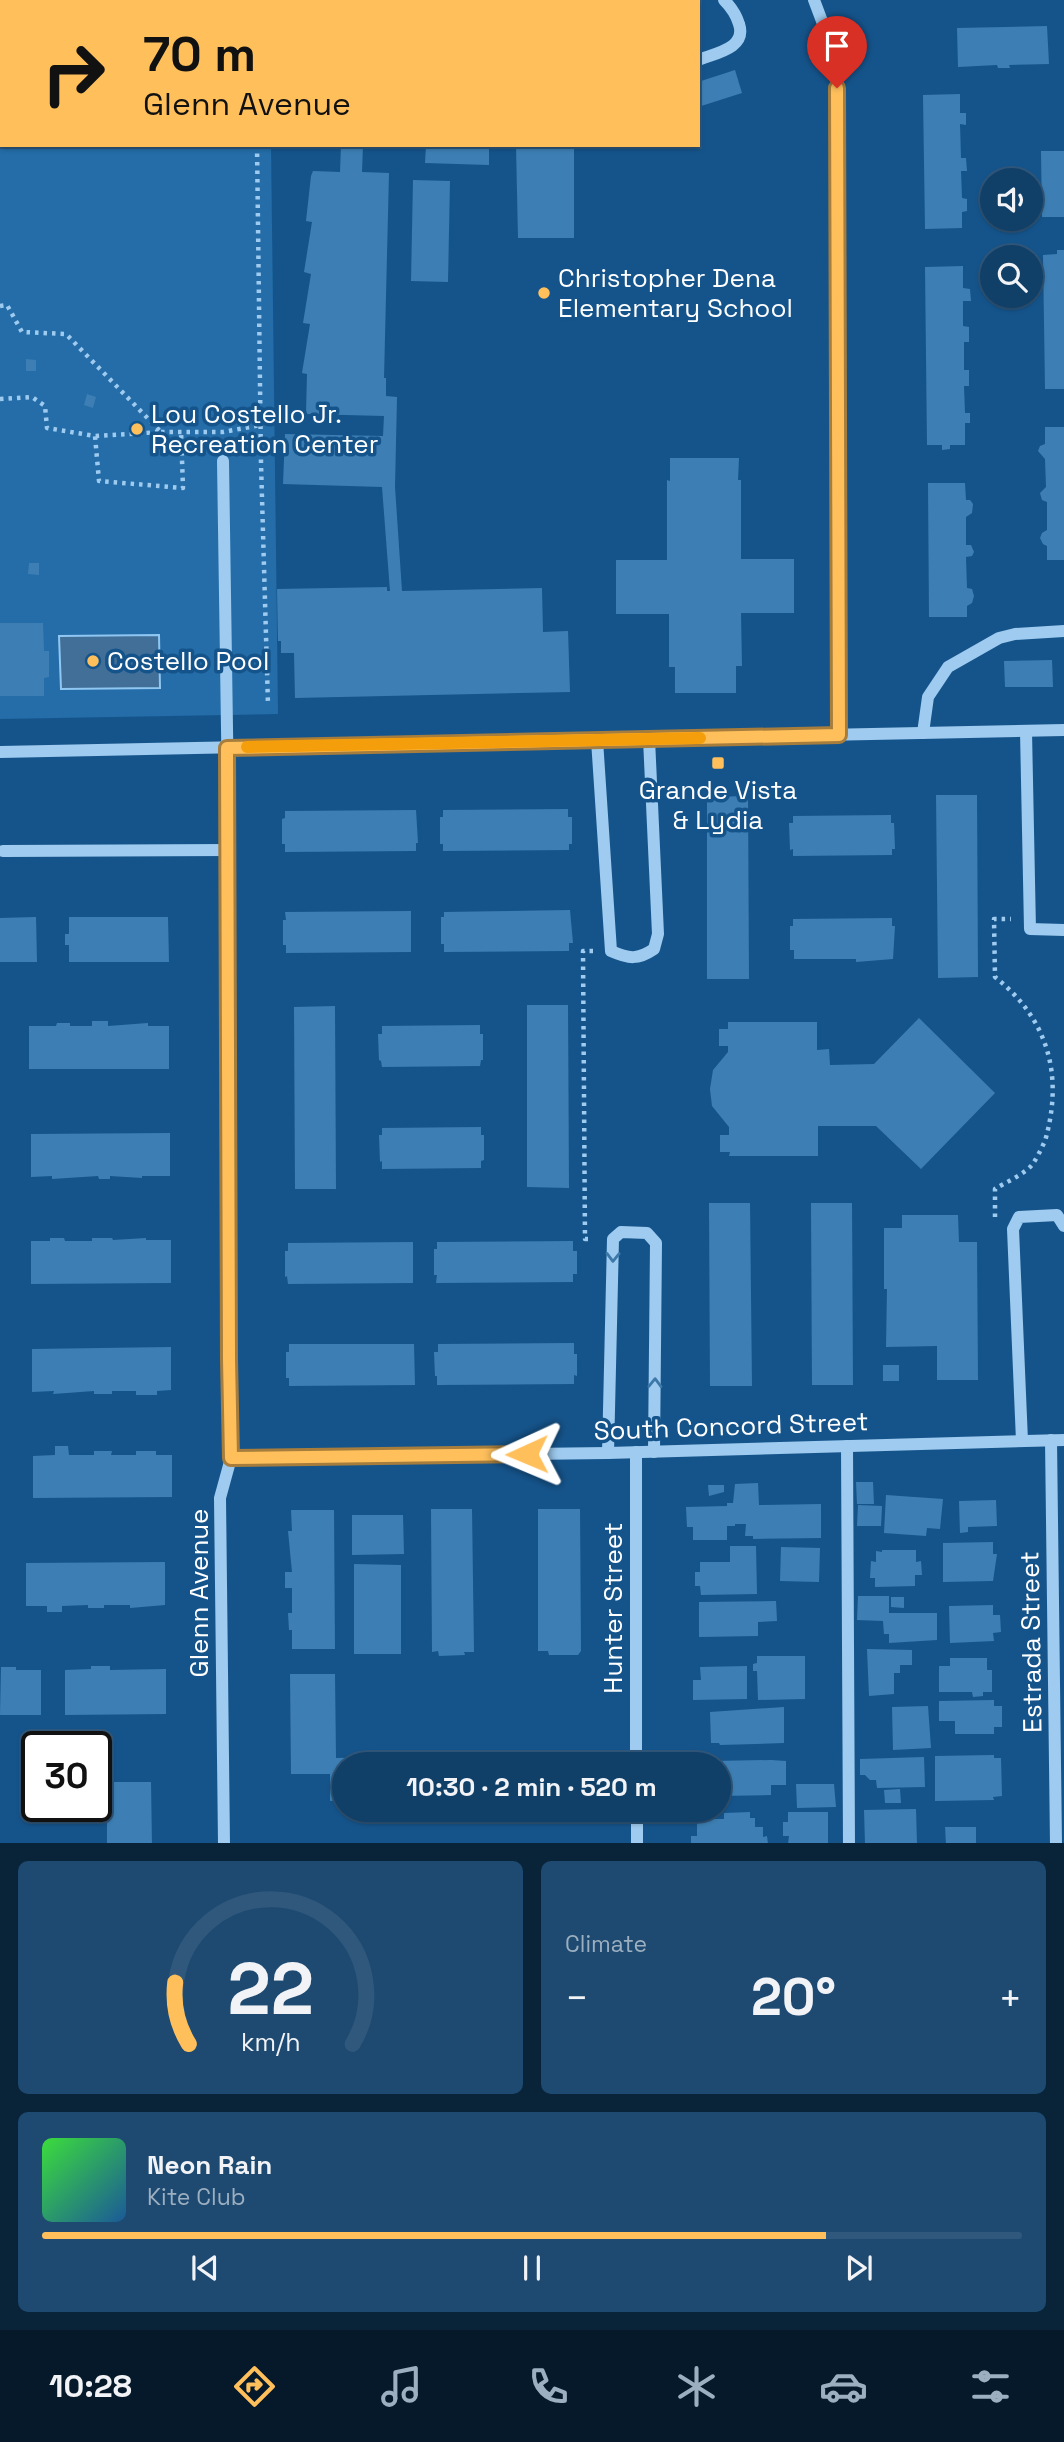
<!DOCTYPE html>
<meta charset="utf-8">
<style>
:root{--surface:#103f68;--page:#1e4a71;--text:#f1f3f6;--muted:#9cafc0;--line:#30587c;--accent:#ffc05c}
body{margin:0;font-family:"Space Grotesk",sans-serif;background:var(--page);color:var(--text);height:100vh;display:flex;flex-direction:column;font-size:26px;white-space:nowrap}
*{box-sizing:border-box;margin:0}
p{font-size:23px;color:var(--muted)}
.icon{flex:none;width:38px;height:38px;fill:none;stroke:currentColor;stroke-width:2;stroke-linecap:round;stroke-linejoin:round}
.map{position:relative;height:1843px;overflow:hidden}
.side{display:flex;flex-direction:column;gap:18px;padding:18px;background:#092339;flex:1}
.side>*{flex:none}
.hud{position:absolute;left:0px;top:0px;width:700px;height:147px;box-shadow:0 2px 5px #0004,0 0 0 2px var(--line);background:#ffc05c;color:#111;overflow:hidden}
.buttons{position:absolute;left:980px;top:168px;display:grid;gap:14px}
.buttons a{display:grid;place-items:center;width:63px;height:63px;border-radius:50%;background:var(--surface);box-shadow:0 2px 5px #0004,0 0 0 2px var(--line);font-size:35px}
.speed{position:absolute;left:21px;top:1731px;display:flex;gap:14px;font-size:35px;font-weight:700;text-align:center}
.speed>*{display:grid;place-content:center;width:91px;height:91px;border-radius:50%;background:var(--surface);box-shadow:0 2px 5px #0004,0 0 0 2px var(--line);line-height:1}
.speed .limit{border:4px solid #111;border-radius:10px;background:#fff;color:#111}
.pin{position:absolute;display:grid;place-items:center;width:60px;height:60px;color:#fff;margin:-72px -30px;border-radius:50% 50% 50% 0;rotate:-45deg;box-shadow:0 0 7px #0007}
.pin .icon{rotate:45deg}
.me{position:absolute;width:77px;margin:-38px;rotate:269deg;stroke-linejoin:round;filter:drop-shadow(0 0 5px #0008)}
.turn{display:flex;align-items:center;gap:24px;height:147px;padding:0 28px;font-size:32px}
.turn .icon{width:91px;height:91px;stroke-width:2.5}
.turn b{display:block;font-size:49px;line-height:60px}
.big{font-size:52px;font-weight:800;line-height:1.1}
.side .tile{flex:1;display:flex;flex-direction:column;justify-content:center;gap:10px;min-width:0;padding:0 24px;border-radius:10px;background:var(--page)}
.side .dial{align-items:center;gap:0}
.dial svg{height:182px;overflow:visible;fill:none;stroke:var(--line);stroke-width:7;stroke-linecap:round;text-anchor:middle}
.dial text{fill:var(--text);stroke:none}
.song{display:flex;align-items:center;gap:21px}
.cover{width:84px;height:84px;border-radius:10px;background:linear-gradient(135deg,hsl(120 70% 55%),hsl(210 70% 35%))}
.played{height:7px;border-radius:4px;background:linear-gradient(90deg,var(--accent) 80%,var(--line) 80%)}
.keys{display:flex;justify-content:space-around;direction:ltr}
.heat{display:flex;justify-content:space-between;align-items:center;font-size:38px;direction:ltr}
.side .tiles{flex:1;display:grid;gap:18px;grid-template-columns:1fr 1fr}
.tile:last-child{grid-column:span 2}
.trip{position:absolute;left:332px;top:1752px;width:399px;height:70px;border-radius:35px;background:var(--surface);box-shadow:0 2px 5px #0004,0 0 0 2px var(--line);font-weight:800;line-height:70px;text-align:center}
.tab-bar{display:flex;height:112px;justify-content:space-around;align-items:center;background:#06192a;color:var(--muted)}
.tab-bar .icon{width:49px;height:49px}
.tab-bar .selected{color:var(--accent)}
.tab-bar b{font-size:32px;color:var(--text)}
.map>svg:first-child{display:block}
.green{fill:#246da8}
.water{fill:#416f98;stroke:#90c7f2;stroke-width:2}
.building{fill:#3d7fb4}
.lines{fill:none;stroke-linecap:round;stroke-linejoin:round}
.path{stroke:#9ecbef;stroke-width:4.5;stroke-dasharray:3.5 5;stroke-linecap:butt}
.minor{stroke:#9ecbef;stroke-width:12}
.oneway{stroke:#3e78a9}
.route-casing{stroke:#a67d3c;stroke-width:18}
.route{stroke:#ffc05c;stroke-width:12}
.slow{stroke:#f59e0b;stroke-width:12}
.poi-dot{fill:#ffc05c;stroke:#15548b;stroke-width:2.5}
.labels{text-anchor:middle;stroke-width:7;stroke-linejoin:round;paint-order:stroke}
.poi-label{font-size:26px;fill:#fff;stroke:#15548b;text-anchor:start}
.street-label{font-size:26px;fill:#fff;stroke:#15548b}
</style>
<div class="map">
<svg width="1064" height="1844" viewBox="0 0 1064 1844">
<rect width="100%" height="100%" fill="#15548b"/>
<polygon class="green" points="0,0 269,0 2,2 2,145 271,145 278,714 0,719"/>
<polygon class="water" points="159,635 160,688 61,689 59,636"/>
<g class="building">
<polygon points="1047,26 1049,64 1009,65 1010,68 998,68 997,65 958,67 957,28"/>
<polygon points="735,70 742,93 698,107 698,82"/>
<polygon points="960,94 960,113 966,113 966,125 960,124 961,158 966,158 967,171 961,171 962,198 967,199 967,211 962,212 962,228 925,229 923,95"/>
<polygon points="341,145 363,145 362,172 389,173 384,378 386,378 386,396 397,397 395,487 402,591 542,588 543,632 568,631 570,692 295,698 294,653 281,653 281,641 278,641 277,589 387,587 387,591 390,591 382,487 283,484 285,434 383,436 384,416 306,414 307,374 302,373 310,324 303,323 311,274 304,272 312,222 306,221 311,176 313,171 340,172"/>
<polygon points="426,145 489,145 489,165 425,163"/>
<polygon points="516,145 574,145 574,238 518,238"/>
<polygon points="1041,151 1064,151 1064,217 1042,217"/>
<polygon points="413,180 450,181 448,282 411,281"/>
<polygon points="1057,250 1064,250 1064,389 1045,389 1043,255 1057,254"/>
<polygon points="963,266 963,288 970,289 971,301 963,301 963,326 969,327 969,342 964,342 964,370 969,370 969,386 964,386 965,413 970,413 970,423 965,423 965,445 950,445 950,449 942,450 942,445 927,445 925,267"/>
<polygon points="26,359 36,360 36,371 26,371"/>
<polygon points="87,394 96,397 93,408 84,405"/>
<polygon points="1045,427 1064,427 1064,560 1047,560 1047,546 1043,544 1040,538 1042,533 1047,530 1047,502 1042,500 1040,493 1046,487 1045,459 1038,451 1040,446 1045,444"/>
<polygon points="670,458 739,458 738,480 741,480 741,559 794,559 794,613 741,613 742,666 736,666 736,693 675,693 675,667 669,667 669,614 616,614 616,560 667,560 667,480 670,481"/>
<polygon points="928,483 965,483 966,500 970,500 973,504 972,513 966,517 966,545 971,545 974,552 972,556 966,557 967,588 972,589 974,596 972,603 967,606 967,617 929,617"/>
<polygon points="29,563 39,563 39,575 28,574"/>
<polygon points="0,623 43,623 44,651 49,651 49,677 44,678 44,696 0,696"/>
<polygon points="1052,660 1053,687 1005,687 1004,661"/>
<polygon points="936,795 977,795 978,977 938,978"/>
<polygon points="748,796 749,979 707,979 707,797"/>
<polygon points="568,809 568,817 572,817 572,844 569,844 569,850 443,851 443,844 440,844 440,817 443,817 443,810"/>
<polygon points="416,810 418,843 416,843 416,851 285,852 285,844 282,844 282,819 285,818 285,811"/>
<polygon points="891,815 891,823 894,823 895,849 892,849 892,855 793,856 793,849 790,850 789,823 793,823 793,816"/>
<polygon points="570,910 573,943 569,943 569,951 444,952 444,944 441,944 441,917 444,917 444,912"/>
<polygon points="411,911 411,952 286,953 286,945 283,945 283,920 286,920 285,912"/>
<polygon points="36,917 37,962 0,962 0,918"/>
<polygon points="69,917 168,917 169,962 69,962 69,945 65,945 65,934 69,934"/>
<polygon points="892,918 892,926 895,926 893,959 856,962 856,959 794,959 794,950 790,950 790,926 793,926 793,919"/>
<polygon points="527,1005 568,1005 569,1188 527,1187"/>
<polygon points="335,1006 336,1189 295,1189 294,1007"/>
<polygon points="919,1018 995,1093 921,1169 876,1126 818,1126 818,1156 729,1156 730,1152 720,1152 720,1135 729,1135 729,1127 712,1106 710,1089 713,1070 728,1052 728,1046 719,1046 719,1029 728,1029 728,1022 817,1022 817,1050 829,1049 830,1065 874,1064"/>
<polygon points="92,1021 108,1021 108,1026 148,1023 148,1026 169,1026 169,1069 29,1069 29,1026 56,1026 57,1023 70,1023 70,1026 92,1026"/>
<polygon points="480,1025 480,1034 483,1034 483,1060 481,1060 480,1066 382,1067 381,1061 379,1060 378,1034 382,1034 382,1026"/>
<polygon points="481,1127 481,1135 484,1135 484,1160 481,1161 481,1168 382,1169 382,1161 380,1162 379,1135 382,1135 382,1128"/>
<polygon points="170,1133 170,1176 142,1176 142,1178 110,1176 110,1179 99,1179 98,1176 52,1179 52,1176 31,1177 31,1134"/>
<polygon points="709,1203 750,1203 752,1386 710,1386"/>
<polygon points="811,1203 852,1203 853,1385 812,1385"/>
<polygon points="902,1215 958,1215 959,1242 977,1242 978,1380 937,1380 937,1346 886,1347 887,1289 884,1289 884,1228 902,1228"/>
<polygon points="50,1238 64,1238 65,1241 92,1241 92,1238 112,1238 113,1240 146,1238 146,1240 171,1240 171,1283 31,1284 31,1241 50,1241"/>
<polygon points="573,1241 573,1251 577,1251 577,1274 573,1274 573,1282 436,1283 437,1275 434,1275 434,1249 437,1249 437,1242"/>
<polygon points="413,1242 413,1283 288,1284 287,1276 285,1277 285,1251 288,1251 288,1243"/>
<polygon points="574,1343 574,1354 577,1354 577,1376 574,1375 574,1384 437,1385 437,1376 435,1376 434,1352 438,1352 438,1344"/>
<polygon points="289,1344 414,1344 415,1385 289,1386 289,1378 286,1378 286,1352 289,1352"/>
<polygon points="171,1347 171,1390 157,1391 157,1395 136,1395 136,1391 112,1391 112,1394 94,1394 94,1391 53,1394 54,1391 32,1392 32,1349"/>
<rect x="883" y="1365" width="16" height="16"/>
<polygon points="55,1446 68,1446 69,1455 94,1455 94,1451 112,1451 111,1455 136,1455 136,1451 156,1451 156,1455 172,1455 172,1497 33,1498 33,1456 55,1455"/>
<polygon points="856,1482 873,1482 874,1504 857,1504"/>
<polygon points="758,1483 759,1505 821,1504 821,1538 753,1539 753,1536 745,1536 746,1524 735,1524 735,1526 727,1526 727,1540 693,1540 693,1527 687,1527 686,1507 727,1506 727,1503 733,1503 735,1484"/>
<polygon points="708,1485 724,1485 724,1492 709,1496"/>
<polygon points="886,1495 943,1499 940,1529 927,1528 926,1536 884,1533"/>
<polygon points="996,1500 997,1526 968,1527 968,1532 960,1533 959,1501"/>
<polygon points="858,1505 882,1506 881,1526 857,1526"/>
<polygon points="431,1509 472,1509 474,1652 464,1652 465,1655 439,1656 438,1651 432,1652"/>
<polygon points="538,1509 580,1509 581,1651 578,1655 549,1655 548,1651 538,1651"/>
<polygon points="291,1510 334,1510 335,1649 292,1649 292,1630 289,1630 288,1613 292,1613 292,1588 285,1588 285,1572 292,1572 288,1531 292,1531"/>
<polygon points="352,1515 403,1515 404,1554 352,1555"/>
<polygon points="993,1542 993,1554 997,1554 993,1581 943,1582 943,1543"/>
<polygon points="730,1546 756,1546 757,1594 701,1595 700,1586 695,1586 695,1572 700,1572 700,1562 730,1562"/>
<polygon points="781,1547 820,1548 819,1582 780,1581"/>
<polygon points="882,1550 916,1550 916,1562 921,1561 922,1575 915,1575 915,1586 875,1587 875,1578 870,1578 871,1561 876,1562 876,1551 882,1552"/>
<polygon points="165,1562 165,1605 130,1608 130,1605 104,1605 104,1608 88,1608 88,1605 62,1606 62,1612 47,1612 47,1606 26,1606 26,1563"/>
<polygon points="354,1564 401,1565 401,1654 354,1654"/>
<polygon points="858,1596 889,1596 889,1613 937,1613 937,1640 889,1643 889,1634 884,1634 883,1621 857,1620"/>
<polygon points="891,1597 904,1597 904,1608 891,1607"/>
<polygon points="776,1601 777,1621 758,1622 758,1636 699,1637 699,1602"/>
<polygon points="993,1605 993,1615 1000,1615 1001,1632 993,1633 994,1641 950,1643 949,1606"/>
<polygon points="867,1649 912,1650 912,1665 900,1665 900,1673 894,1673 894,1694 869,1696"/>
<polygon points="757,1656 805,1656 805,1699 758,1700 757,1671 753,1671 753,1664 757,1663"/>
<polygon points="950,1658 987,1658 987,1670 992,1670 992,1692 983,1692 983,1696 973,1697 972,1692 939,1692 939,1666 950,1666"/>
<polygon points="91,1666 110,1666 110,1670 166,1669 166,1714 65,1715 65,1670 91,1669"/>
<polygon points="747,1666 747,1699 693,1700 693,1680 701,1680 700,1667"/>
<polygon points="1,1667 16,1667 16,1670 41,1670 41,1715 0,1715"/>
<polygon points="290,1674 335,1674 336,1758 415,1757 415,1764 345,1764 345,1800 330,1801 330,1774 291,1774"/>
<polygon points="994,1700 994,1706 1002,1706 1002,1727 994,1727 994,1734 955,1734 955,1721 939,1721 939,1701"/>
<polygon points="928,1706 931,1748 893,1750 892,1707"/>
<polygon points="784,1707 784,1743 720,1745 719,1743 711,1743 710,1712"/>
<polygon points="994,1755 994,1758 1001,1758 1002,1796 993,1797 994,1800 935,1801 935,1756"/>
<polygon points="578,1756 578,1764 439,1764 439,1757"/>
<polygon points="924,1757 925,1787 877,1788 876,1780 870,1780 865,1775 860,1775 860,1759"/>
<polygon points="771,1760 786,1761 786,1785 771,1785 771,1795 719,1796 719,1764 712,1764 712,1761"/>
<polygon points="107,1782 151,1782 152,1844 107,1844"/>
<polygon points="796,1784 834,1784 836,1807 797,1808"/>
<polygon points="900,1789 901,1803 885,1803 884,1790"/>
<polygon points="916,1809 917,1844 865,1844 864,1810"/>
<polygon points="750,1812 750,1818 755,1818 755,1827 763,1827 763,1837 767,1836 768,1844 691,1844 691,1836 697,1836 697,1819 724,1819 724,1813"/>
<polygon points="788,1812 828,1812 828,1844 788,1844 789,1836 783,1836 783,1822 788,1822"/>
<polygon points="945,1827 976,1827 976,1844 946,1844"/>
</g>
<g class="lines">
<g class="path">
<polyline points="255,0 255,2"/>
<polyline points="257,145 261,463 268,705"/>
<polyline points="0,306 7,305 22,332 66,334 161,432 95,436"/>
<polyline points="0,399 32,397 45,406 47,428 95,436 99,481 183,488 181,431"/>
<polyline points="161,432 223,432 261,425"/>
<polyline points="593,951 583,951 585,1239 593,1239"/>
<path d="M995,1217V1189C1006,1182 1023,1175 1032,1165C1037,1158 1041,1149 1045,1141C1064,1075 1048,1019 995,977L994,919H1011"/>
</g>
<g class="minor">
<polyline points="612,0 612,2"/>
<polyline points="814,0 837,61 839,735"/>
<polyline points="648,2 653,0"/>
<path d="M698,60C716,53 747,48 739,24C736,14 731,7 724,0"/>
<polyline points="223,461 228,795 229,1358 231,1458 220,1498 224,1844"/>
<polyline points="1026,731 1030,929 1064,930"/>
<polyline points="923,733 928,697 948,667 999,638 1015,634 1064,631"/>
<path d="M597,740L611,951C629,959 638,960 654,949L658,934L649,739"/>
<polyline points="0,752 1064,730"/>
<polyline points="3,851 228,850"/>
<polyline points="1051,1440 1056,1844"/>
<polyline points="1022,1441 1013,1229 1019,1217 1057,1215 1064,1226"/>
<polyline points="847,1446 849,1844"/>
<polyline points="636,1452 636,1764"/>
<polyline points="608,1453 613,1239 621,1232 647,1233 656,1243 654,1452"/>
<polyline points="231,1458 608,1453 1064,1440"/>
<polyline points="637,1810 637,1844"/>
</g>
</g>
<defs><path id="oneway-chevron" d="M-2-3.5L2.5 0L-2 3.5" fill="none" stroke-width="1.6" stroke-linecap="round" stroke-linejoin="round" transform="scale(1.75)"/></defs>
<g class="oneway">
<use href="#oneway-chevron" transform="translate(613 1257) rotate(91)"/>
<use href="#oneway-chevron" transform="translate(655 1383) rotate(-89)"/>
</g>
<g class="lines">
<defs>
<polyline id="route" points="527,1454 231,1458 229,1359 227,748 839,735 837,88"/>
</defs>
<use href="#route" class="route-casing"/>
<use href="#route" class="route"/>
<polyline class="slow" points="247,747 700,738"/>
</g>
<g class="poi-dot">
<circle cx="544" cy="293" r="7"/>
<circle cx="137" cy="429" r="7"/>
<circle cx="93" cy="661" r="7"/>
<rect x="711" y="756" width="14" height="14" rx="3.5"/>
</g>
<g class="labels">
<g class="poi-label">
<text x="558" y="287">Christopher Dena<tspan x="558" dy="30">Elementary School</tspan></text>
<text x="151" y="423">Lou Costello Jr.<tspan x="151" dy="30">Recreation Center</tspan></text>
<text x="107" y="670">Costello Pool</text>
<text x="718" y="799" text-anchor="middle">Grande Vista<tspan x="718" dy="30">&amp; Lydia</tspan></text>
</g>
<g class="street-label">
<text transform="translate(731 1426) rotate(-2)" y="9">South Concord Street</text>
<text transform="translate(199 1593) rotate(-90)" y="9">Glenn Avenue</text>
<text transform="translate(613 1608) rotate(-90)" y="9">Hunter Street</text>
<text transform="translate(1031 1642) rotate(-91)" y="9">Estrada Street</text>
</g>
</g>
</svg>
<div class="buttons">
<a><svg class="icon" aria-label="sound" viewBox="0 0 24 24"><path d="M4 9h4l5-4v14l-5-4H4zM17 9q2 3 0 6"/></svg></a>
<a><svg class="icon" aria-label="search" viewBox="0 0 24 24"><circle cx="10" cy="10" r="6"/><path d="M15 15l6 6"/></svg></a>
</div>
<div class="speed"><div class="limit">30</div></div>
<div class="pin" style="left:837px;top:88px;background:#d93025"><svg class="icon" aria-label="arrive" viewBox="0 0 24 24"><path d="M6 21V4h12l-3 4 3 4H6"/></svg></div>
<svg class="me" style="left:527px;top:1454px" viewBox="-20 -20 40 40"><path d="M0-17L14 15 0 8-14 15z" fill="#ffc05c" stroke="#fff" stroke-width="4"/></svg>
<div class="trip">10:30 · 2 min · 520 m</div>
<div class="hud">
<div class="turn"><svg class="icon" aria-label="right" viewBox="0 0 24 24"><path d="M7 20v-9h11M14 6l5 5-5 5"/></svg><div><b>70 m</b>Glenn Avenue</div></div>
</div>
</div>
<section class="side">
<div class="tiles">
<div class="tile dial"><svg viewBox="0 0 100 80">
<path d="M14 69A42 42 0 1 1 86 69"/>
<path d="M14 69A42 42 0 0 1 8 42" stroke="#ffc05c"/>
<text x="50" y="56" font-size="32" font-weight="700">22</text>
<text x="50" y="72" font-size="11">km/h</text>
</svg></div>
<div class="tile"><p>Climate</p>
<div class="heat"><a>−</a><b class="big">20°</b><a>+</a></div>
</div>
<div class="tile">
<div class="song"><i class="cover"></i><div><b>Neon Rain</b><p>Kite Club</p></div></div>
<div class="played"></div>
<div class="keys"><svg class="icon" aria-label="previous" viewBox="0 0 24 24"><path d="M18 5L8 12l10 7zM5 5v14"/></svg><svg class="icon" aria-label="pause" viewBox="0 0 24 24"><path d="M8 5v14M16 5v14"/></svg><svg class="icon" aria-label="next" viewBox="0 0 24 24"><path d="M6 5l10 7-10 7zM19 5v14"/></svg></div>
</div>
</div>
</section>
<nav class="tab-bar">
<b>10:28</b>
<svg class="icon selected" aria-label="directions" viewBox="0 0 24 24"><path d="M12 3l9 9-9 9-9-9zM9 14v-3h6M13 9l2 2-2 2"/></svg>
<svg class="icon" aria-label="music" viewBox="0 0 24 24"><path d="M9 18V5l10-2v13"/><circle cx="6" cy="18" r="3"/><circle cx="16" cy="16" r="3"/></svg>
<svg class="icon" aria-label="phone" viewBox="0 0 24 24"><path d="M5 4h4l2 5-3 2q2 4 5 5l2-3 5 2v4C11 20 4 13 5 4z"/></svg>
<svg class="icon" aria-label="climate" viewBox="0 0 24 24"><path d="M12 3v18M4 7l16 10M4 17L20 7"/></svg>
<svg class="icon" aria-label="car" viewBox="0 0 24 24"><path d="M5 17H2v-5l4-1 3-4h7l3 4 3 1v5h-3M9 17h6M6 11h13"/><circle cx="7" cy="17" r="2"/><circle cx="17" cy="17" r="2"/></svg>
<svg class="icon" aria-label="filters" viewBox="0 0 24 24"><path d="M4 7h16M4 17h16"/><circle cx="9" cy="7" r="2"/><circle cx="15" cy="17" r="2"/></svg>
</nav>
